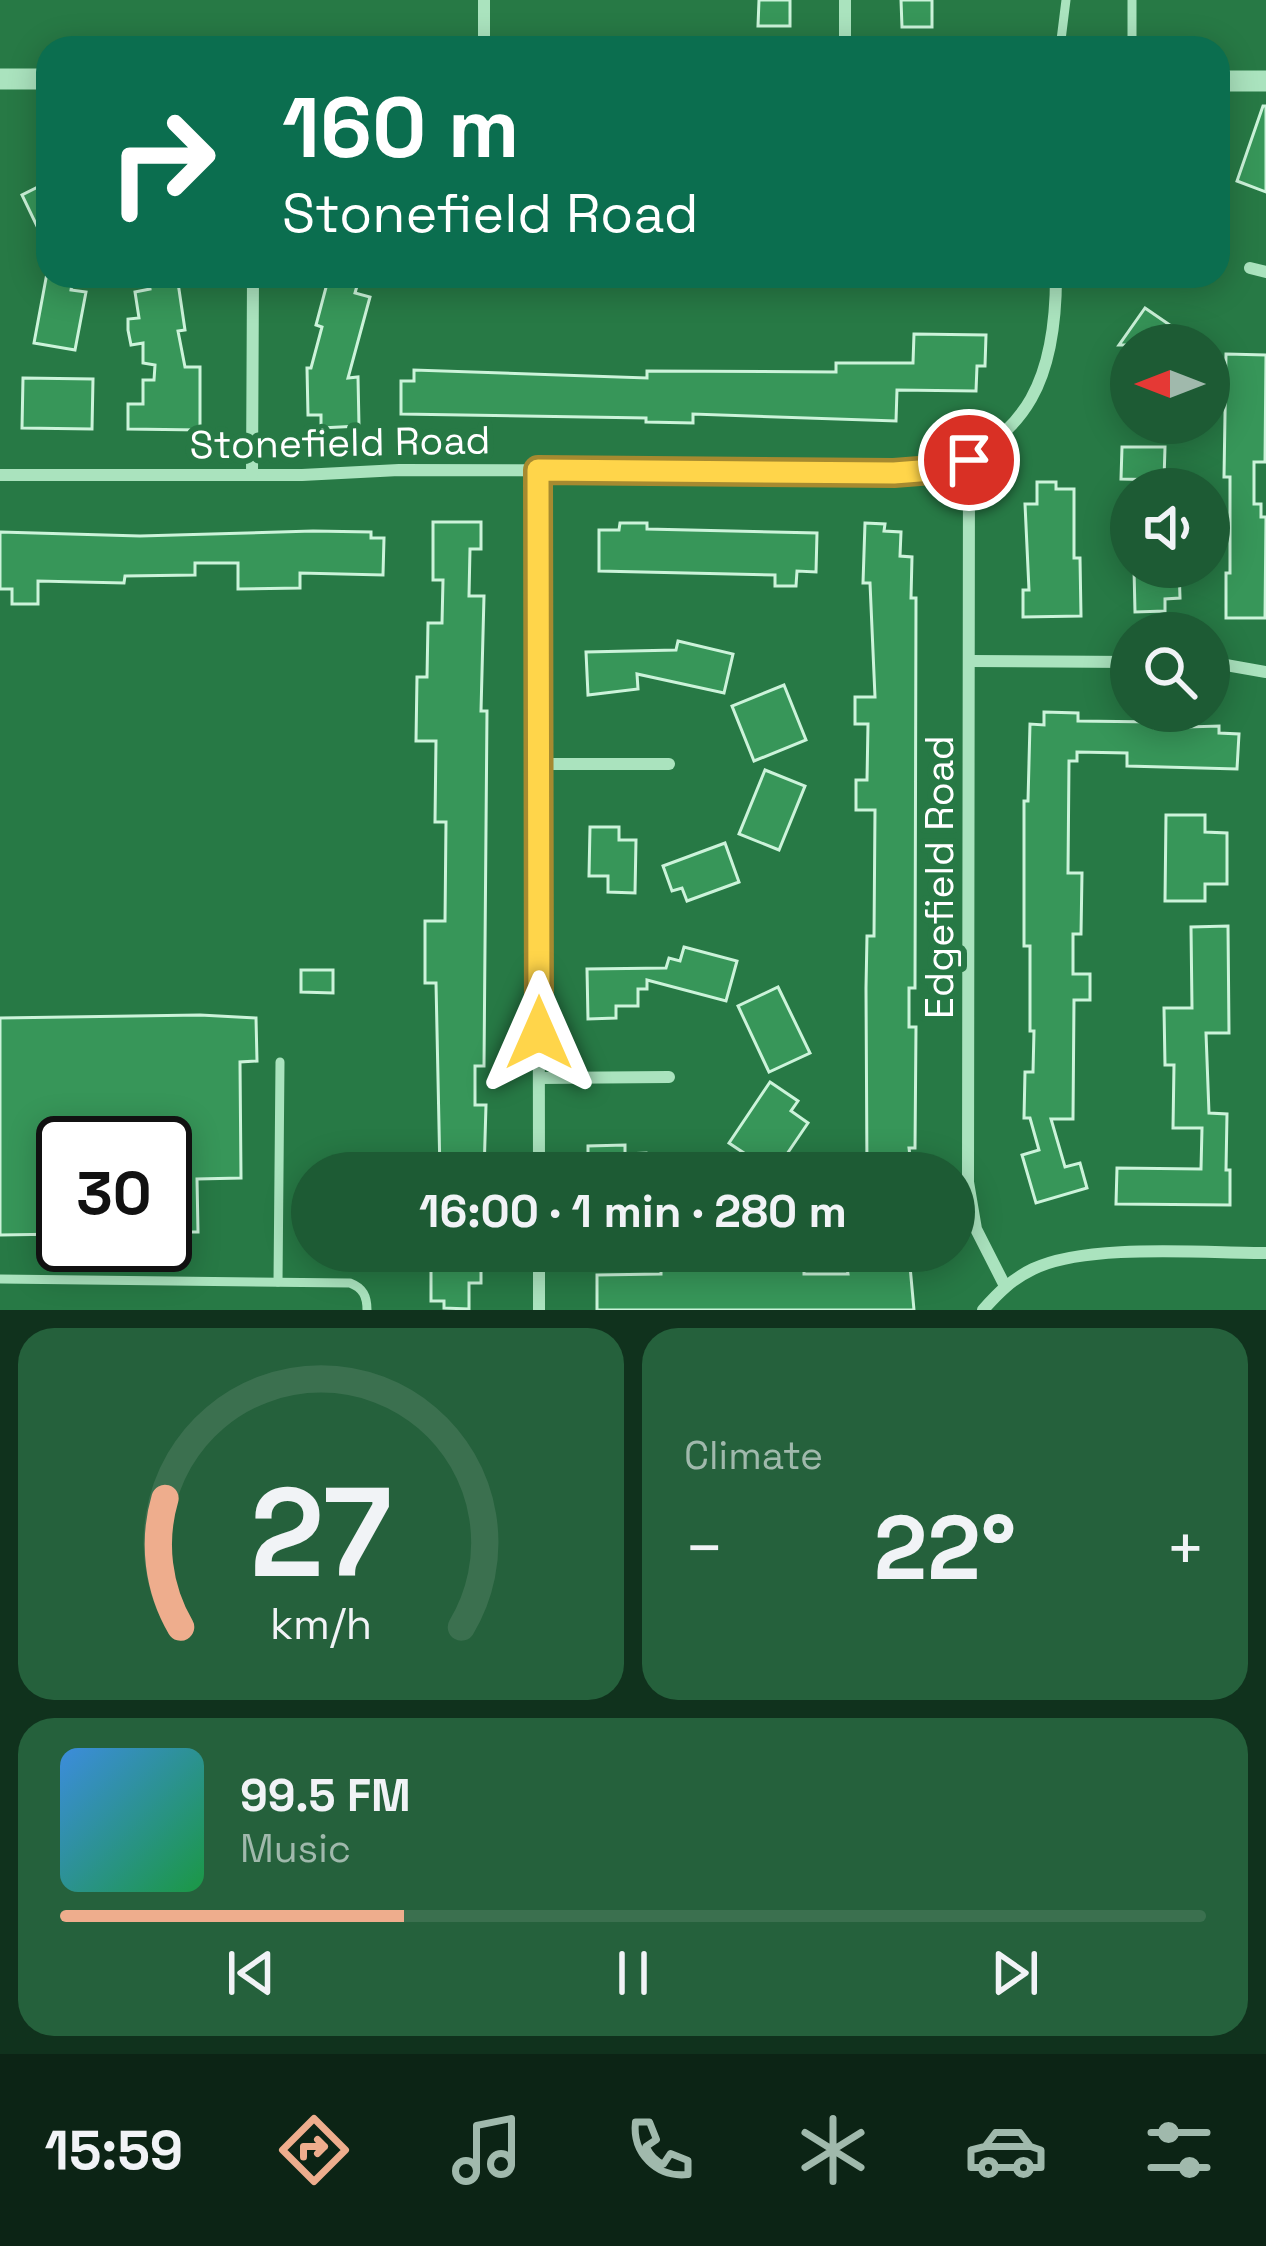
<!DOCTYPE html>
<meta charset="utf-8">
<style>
:root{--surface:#1d5b34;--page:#25613c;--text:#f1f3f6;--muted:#a0b9ac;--line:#3b704f;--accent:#eead8d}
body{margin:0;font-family:"Space Grotesk",sans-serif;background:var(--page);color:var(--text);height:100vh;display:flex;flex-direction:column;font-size:45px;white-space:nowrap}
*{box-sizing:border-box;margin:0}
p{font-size:39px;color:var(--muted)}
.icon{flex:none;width:66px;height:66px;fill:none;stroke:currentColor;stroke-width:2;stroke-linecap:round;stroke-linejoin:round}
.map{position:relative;height:1310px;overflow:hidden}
.side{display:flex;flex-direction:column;gap:18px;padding:18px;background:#10321d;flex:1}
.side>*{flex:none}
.top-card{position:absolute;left:36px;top:36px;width:1194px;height:252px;border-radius:36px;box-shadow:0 6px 30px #0003;background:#0b6e4f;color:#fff;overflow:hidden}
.needle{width:78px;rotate:270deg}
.controls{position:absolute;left:1110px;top:324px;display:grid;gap:24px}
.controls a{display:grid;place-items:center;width:120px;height:120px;border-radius:50%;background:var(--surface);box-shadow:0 6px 30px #0003;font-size:60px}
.speed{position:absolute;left:36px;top:1116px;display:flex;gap:24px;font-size:60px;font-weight:700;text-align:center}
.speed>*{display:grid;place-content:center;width:156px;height:156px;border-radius:50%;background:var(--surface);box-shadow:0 6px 30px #0003;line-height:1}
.speed .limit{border:6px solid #111;border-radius:18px;background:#fff;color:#111}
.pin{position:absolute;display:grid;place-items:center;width:102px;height:102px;color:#fff;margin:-51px;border:6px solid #fff;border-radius:50%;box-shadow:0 3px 12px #0007}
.me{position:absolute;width:132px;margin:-66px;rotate:0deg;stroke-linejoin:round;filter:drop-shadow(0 0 9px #0008)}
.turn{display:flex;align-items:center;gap:42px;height:252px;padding:0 48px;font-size:54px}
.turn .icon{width:156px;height:156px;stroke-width:2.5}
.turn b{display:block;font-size:84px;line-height:102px}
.big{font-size:90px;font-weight:600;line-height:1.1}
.side .card{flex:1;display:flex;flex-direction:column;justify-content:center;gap:18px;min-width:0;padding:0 42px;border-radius:36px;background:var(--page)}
.side .dial{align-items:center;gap:0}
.dial svg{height:312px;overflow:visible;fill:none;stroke:var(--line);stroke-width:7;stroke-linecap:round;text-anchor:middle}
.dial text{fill:var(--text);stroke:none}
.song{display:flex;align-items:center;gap:36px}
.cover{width:144px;height:144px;border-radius:18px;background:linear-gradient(135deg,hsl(210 70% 55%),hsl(140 70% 35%))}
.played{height:12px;border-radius:6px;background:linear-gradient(90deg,var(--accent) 30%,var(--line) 30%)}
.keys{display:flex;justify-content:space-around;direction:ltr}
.heat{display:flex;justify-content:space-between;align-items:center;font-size:66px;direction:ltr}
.side .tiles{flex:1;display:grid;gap:18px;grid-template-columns:1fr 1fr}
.card:last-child{grid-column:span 2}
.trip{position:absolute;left:291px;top:1152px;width:684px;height:120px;border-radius:60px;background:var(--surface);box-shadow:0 6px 30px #0003;font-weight:600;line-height:120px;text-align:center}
.tabs{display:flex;height:192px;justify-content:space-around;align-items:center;background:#0c2415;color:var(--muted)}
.tabs .icon{width:84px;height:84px}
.tabs .on{color:var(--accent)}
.tabs b{font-size:54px;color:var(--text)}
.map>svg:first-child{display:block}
.building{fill:#379659;stroke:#ccf3da;stroke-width:3}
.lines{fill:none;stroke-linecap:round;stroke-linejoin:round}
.service{stroke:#aae3be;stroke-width:9}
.minor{stroke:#aae3be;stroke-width:12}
.tertiary{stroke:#aae3be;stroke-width:21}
.route-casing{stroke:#a68a30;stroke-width:30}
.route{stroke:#ffd54a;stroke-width:21}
.labels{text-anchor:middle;stroke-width:12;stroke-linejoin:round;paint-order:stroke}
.street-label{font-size:39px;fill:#fff;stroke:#277945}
</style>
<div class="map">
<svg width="1266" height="1310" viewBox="0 0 1266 1310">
<rect width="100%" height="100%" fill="#277945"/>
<g class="building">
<polygon points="759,0 790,0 790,26 758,26"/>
<polygon points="901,0 932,0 932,27 902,27"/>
<polygon points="1263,106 1266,106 1266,192 1237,181"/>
<polygon points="48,182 48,249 22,195"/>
<polygon points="47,273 73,278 71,290 86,292 75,350 34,343"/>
<polygon points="148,276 177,276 185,330 178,331 185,367 200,367 200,430 128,429 128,404 143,404 143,380 154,380 155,365 143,363 143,343 131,345 128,330 128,319 139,318 135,292 150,289"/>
<polygon points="329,276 359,279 355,293 370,297 348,378 358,377 359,426 321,428 321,415 308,415 307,368 311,368 322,327 316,325"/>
<polygon points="1145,308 1199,345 1119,345"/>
<polygon points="914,334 986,335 985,366 977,366 976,391 897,390 896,421 693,414 693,423 646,422 646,418 401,414 401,381 414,381 414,370 647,378 647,371 836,372 836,363 913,363"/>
<polygon points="1226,354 1266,355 1265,462 1254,462 1254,504 1261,504 1261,517 1266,517 1265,618 1226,618 1226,573 1230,573 1230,477 1224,477"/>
<polygon points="23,378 93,379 92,429 22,428"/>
<polygon points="1122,447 1165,447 1164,480 1121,479"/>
<polygon points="1037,482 1056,482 1056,489 1074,489 1074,558 1080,558 1081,616 1023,617 1023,590 1029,590 1025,504 1037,504"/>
<polygon points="433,522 481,522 481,549 470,549 469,596 484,596 481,711 487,711 484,1066 475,1066 475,1105 486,1105 484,1173 440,1173 436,983 425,983 425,921 445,921 446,822 435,822 436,741 416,741 417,677 427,677 428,623 442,623 443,580 433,580"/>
<polygon points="620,523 647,523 647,529 817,533 816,572 797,571 796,586 775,586 775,575 599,571 599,530 619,530"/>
<polygon points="865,523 885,524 884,531 901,532 900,556 912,557 911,598 916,598 915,988 909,988 909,1027 916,1027 915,1148 909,1148 912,1173 867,1173 866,988 867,936 874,936 875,810 856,810 856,780 867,780 868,724 855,724 855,697 875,697 870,583 863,583"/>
<polygon points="313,531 371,532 371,538 384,538 383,575 300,573 300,588 238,589 238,563 195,563 195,575 125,576 124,583 38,581 38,604 12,604 12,589 0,589 0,532 140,536"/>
<polygon points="1179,567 1180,598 1165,599 1165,611 1135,612 1134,569"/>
<polygon points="678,641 733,654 724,693 637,674 638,689 588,695 586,652 676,650"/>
<polygon points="784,685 806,740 754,761 732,706"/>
<polygon points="1044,712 1078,713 1078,721 1155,722 1155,728 1219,726 1219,733 1239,734 1237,769 1127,766 1127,753 1077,752 1077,761 1069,761 1068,873 1082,873 1081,934 1073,934 1073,974 1090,974 1090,1000 1074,1000 1073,1119 1051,1119 1065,1167 1080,1163 1087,1188 1036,1203 1022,1155 1039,1150 1030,1118 1024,1118 1025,1072 1033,1072 1034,1031 1030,1031 1030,946 1024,946 1024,801 1028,801 1030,724 1044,725"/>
<polygon points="765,770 805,786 779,850 739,834"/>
<polygon points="1166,815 1205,815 1205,832 1227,833 1227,884 1205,884 1205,901 1165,901"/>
<polygon points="590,827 619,827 619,840 636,840 635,893 608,892 608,876 589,876"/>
<polygon points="725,843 739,882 687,901 682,888 672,891 663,866"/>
<polygon points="1228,926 1229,1033 1206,1033 1209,1113 1227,1114 1226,1170 1230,1170 1230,1205 1116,1204 1117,1168 1201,1169 1202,1128 1173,1128 1174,1065 1165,1065 1164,1008 1192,1008 1191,927"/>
<polygon points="684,947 737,961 726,1001 647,980 647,989 638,989 638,1006 616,1006 616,1018 588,1019 587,969 666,968 669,958 680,961"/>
<polygon points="301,970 333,970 333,993 301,992"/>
<polygon points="778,987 810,1053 769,1072 738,1006"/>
<polygon points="200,1015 256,1018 257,1061 240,1062 241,1178 197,1179 198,1232 165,1232 165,1143 63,1143 63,1234 0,1235 0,1018"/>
<polygon points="770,1082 798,1101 791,1111 808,1123 774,1173 729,1143"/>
<polygon points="625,1145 625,1154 646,1153 647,1173 588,1173 588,1146"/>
<polygon points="454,1251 481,1251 481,1283 469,1283 469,1309 444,1308 444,1301 431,1301 431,1254 454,1254"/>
<polygon points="661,1251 688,1251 688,1268 761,1268 761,1262 804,1261 804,1274 848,1274 846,1261 909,1255 914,1310 597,1310 597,1275 661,1274"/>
</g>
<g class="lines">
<g class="service">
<polyline points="1060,48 1066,0"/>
<polyline points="1132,48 1132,0"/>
<path d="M0,1279L350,1283C363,1288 367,1296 367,1310"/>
<polyline points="278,1282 280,1062"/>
</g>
<g class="minor">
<polyline points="484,48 484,0"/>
<polyline points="845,48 845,0"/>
<polyline points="1250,268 1266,272"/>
<polyline points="969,459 968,1182 976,1229 1005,1286"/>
<polyline points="538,470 539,1173"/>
<path d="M0,475H302L399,470L932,471C1031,441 1056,373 1056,276"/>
<polyline points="252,475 253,276"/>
<polyline points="970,661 1131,662"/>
<polyline points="1209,662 1266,672"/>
<polyline points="538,764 669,764"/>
<polyline points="539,1078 669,1077"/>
<polyline points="539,1251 539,1310"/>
<path d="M983,1310C998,1293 1012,1279 1033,1269C1087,1243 1204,1253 1266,1253"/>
</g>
<g class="tertiary">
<polyline points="0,79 48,79"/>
<polyline points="1218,81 1266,81"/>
</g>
</g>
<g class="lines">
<defs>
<polyline id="route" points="539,1033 538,470 894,473 932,470 969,460"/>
</defs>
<use href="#route" class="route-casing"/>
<use href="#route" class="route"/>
</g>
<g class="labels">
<g class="street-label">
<text transform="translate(340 442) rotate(-1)" y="14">Stonefield Road</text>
<text transform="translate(939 877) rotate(-90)" y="14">Edgefield Road</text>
</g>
</g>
</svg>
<div class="controls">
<a><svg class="needle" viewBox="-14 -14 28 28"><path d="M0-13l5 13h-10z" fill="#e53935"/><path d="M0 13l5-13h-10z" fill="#a0b9ac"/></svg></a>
<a><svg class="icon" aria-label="sound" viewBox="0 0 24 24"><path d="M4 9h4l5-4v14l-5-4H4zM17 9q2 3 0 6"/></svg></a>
<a><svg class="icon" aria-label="search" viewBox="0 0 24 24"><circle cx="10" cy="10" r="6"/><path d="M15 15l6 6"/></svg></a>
</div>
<div class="speed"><div class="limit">30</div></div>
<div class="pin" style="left:969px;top:460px;background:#d93025"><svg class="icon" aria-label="arrive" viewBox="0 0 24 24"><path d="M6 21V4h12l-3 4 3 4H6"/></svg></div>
<svg class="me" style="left:539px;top:1033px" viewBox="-20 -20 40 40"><path d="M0-17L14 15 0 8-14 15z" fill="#ffd54a" stroke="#fff" stroke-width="4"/></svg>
<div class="trip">16:00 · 1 min · 280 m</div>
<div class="top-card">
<div class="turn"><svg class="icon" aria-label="right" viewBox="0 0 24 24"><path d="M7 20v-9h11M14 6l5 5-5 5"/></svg><div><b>160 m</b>Stonefield Road</div></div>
</div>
</div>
<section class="side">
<div class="tiles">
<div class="card dial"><svg viewBox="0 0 100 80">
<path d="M14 69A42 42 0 1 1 86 69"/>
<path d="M14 69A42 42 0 0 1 10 36" stroke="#eead8d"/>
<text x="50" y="56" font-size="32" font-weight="700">27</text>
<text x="50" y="72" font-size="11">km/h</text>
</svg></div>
<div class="card"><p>Climate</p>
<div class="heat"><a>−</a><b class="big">22°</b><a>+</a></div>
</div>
<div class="card">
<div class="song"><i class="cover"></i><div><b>99.5 FM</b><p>Music</p></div></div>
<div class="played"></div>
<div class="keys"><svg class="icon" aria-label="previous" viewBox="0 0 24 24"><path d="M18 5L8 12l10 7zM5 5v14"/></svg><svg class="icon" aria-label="pause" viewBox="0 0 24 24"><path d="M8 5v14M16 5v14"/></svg><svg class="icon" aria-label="next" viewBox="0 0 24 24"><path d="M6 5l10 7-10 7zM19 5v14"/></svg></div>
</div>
</div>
</section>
<nav class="tabs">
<b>15:59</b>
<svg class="icon on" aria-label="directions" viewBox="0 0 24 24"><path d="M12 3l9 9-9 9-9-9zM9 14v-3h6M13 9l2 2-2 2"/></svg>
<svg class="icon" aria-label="music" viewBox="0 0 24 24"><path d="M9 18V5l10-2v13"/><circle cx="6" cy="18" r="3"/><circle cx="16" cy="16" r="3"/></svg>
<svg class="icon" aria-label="phone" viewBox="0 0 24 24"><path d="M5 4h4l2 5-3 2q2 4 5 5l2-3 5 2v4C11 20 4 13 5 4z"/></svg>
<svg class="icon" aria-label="climate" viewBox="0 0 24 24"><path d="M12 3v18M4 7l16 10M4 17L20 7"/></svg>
<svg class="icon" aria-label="car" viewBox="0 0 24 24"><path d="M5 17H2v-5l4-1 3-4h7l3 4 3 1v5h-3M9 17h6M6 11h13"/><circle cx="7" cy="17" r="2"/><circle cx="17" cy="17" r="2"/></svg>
<svg class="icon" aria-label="filters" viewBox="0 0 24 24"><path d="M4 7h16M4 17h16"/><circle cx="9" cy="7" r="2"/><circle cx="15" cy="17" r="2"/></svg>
</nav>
